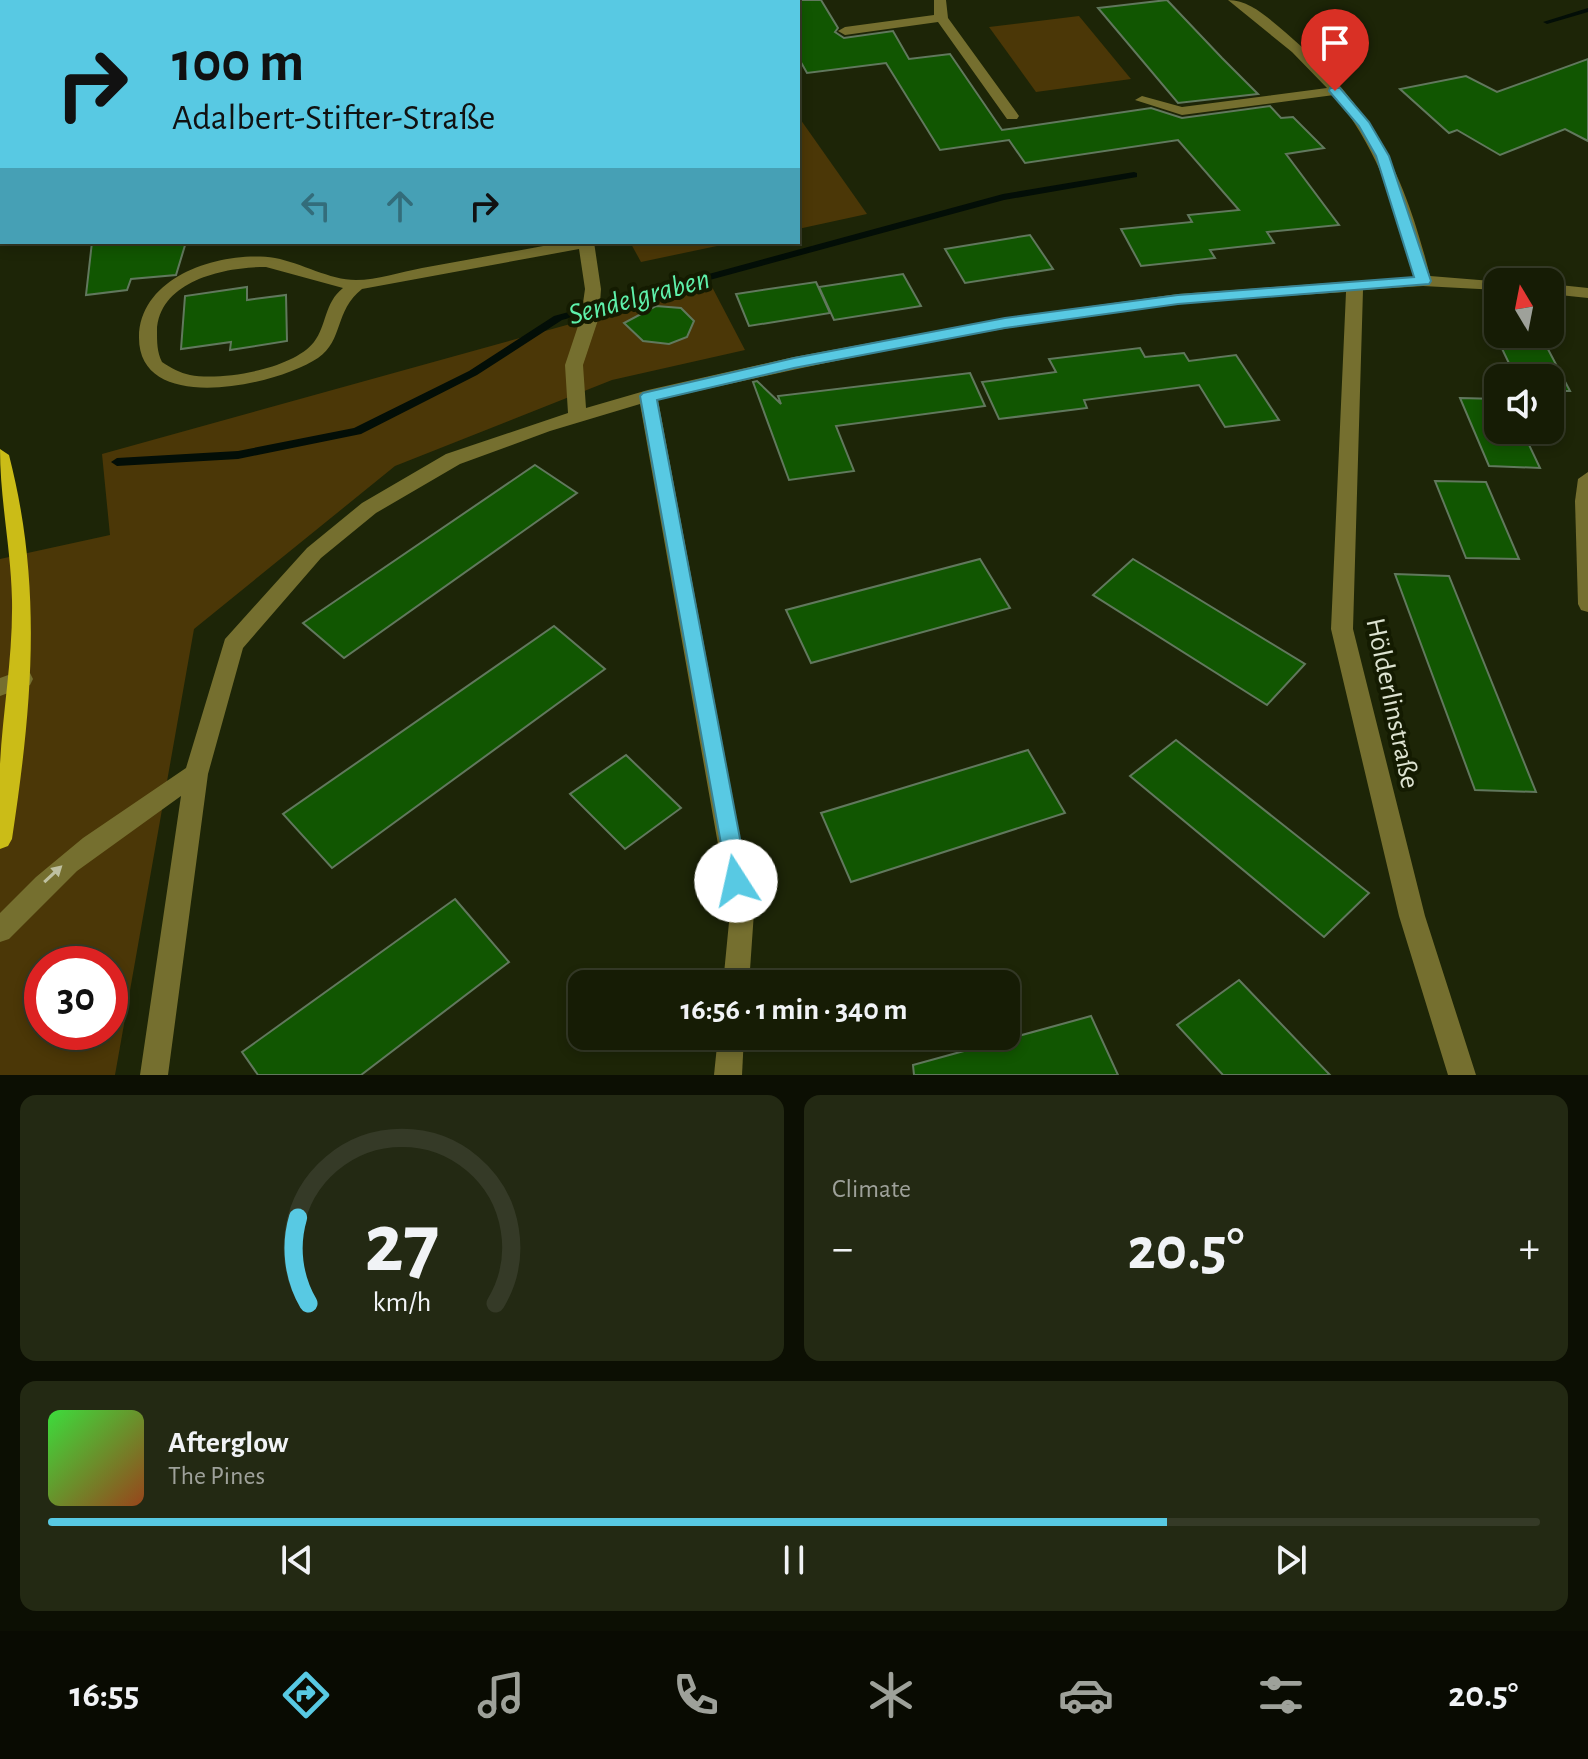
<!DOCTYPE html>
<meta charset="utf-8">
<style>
:root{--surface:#161c05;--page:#232913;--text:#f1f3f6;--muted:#9ea19a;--line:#353a27;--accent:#58c9e3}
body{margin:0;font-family:"Alegreya Sans",sans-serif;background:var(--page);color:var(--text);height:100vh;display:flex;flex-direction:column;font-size:30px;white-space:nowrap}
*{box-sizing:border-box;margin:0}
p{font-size:26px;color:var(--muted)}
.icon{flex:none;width:44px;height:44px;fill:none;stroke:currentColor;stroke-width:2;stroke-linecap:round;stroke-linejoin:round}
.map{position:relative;height:1075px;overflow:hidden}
.sheet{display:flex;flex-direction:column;gap:20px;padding:20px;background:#0c0f03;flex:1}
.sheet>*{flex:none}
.top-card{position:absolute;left:0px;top:0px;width:800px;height:244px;box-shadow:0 4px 12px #0003,0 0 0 2px var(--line);background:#58c9e3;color:#111;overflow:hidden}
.needle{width:52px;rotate:350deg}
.buttons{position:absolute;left:1484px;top:268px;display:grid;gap:16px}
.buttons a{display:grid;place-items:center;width:80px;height:80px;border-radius:16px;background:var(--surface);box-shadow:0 4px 12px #0003,0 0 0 2px var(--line);font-size:40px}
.speed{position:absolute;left:24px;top:946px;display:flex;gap:16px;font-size:40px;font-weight:700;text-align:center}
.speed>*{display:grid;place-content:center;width:104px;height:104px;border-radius:50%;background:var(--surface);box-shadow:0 4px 12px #0003,0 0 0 2px var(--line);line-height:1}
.speed .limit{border:12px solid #d22;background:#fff;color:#111}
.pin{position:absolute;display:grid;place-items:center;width:68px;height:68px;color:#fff;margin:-82px -34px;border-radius:50% 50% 50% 0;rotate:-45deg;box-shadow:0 0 8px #0007}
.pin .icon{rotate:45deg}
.me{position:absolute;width:88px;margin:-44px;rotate:350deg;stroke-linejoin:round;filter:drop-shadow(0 0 6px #0008)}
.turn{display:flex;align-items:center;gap:28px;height:168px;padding:0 40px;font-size:36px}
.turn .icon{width:104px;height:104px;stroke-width:2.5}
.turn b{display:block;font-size:56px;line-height:68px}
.lanes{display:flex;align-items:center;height:76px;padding:0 40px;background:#0003;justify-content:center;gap:40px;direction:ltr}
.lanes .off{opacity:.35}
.big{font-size:60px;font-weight:700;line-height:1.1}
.sheet .widget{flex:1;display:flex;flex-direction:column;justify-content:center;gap:12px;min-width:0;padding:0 28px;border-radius:16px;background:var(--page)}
.sheet .dial{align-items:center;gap:0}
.dial svg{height:208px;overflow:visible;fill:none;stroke:var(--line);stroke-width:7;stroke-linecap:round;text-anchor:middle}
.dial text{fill:var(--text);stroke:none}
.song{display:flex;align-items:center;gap:24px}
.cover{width:96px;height:96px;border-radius:12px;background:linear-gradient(135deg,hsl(120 70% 55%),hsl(20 70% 35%))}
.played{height:8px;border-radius:4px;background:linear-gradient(90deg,var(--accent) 75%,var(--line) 75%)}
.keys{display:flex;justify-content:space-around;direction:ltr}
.heat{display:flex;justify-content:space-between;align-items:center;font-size:44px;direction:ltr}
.sheet .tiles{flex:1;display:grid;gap:20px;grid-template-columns:1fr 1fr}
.widget:last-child{grid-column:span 2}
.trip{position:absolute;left:568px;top:970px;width:452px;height:80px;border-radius:16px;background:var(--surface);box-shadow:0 4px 12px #0003,0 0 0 2px var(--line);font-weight:700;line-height:80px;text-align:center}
.tab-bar{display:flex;height:128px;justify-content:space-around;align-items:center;background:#090b02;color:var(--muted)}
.tab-bar .icon{width:56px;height:56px}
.tab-bar .active{color:var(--accent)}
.tab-bar b{font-size:36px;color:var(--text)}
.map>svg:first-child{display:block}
.green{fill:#4b3707;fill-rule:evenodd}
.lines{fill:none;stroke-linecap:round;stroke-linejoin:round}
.stream{fill:#030e07;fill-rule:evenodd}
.building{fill:#115601;stroke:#61785d;stroke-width:2}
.minor{fill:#756f2f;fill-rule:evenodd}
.major{fill:#cbbc17;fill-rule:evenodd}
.oneway{fill:#bec0a0}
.route{fill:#58c9e3;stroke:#398394;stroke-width:2}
.labels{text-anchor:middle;stroke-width:8;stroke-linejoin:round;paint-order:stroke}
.street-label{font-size:28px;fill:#dde3d1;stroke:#141b01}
.water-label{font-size:30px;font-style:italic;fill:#5ef1ab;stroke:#141b01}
</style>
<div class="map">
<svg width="1588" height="1075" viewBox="0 0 1588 1075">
<rect width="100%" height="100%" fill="#1d2507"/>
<g class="green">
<polygon points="1079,16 1131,79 1036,92 989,27"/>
<polygon points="798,116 860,204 867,214 798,229"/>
<polygon points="630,242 736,242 641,262"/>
<path d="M711,285L745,350L612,380L395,466L194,629L115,1075H0V559L110,535L102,454ZM42,964H110V1032H42Z"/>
</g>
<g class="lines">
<g class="stream">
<polygon points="1588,8 1588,12 1547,24 1543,22"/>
<polygon points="1134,172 1137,173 1137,177 1004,200 562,320 477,375 361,434 238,459 117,466 111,462 117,458 238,451 354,428 469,371 554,316 1003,194"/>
</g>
</g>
<g class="building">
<polygon points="798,0 821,0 838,28 835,32 844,38 893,31 909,59 950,54 1002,130 1151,108 1182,118 1270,106 1281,118 1293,117 1324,148 1286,154 1339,225 1267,232 1274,243 1210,250 1215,258 1141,266 1121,229 1192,222 1188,215 1239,210 1178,140 1025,163 1009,140 940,150 886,63 807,73 798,57"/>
<polygon points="1167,0 1222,58 1258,94 1178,103 1098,8"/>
<polygon points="1588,59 1588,141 1565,129 1500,155 1457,130 1449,133 1400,89 1466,76 1497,92"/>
<polygon points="1030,235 1053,269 965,283 945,249"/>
<polygon points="92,242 186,242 176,275 131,279 127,290 86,295"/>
<polygon points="903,274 921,306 834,320 819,287"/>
<polygon points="816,282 830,313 749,326 736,294"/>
<polygon points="247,287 247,300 286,295 287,341 230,350 231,342 181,349 185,296"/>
<polygon points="656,306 681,308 694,321 687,337 669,344 643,341 624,323"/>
<polygon points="1495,334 1540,334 1570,391 1550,391 1550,378 1516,378"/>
<polygon points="1140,348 1145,357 1184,353 1189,361 1236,355 1279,420 1225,427 1199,385 1084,400 1087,408 999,419 982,382 1056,372 1049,359"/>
<polygon points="970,373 985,406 836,426 854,471 789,480 753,382 757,381 781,404 778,396"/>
<polygon points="1460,398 1498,399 1498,430 1522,430 1540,468 1489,466"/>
<polygon points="535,465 577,493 344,658 303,623"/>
<polygon points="1435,481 1486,482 1519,559 1466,558"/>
<polygon points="980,559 1010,608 811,663 786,610"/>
<polygon points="1133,559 1305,664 1267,705 1093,595"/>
<polygon points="1395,574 1449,576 1536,792 1475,790"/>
<polygon points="554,626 605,669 332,868 283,814"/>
<polygon points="1176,740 1369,893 1324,937 1130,776"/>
<polygon points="1028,750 1065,813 851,882 821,813"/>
<polygon points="626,755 681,808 625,849 570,794"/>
<polygon points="455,899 509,962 361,1075 258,1075 242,1052"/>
<polygon points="1239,980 1330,1075 1223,1075 1177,1025"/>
<polygon points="1091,1016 1118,1075 914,1075 913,1065"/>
</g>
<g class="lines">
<g class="minor">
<rect x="416" y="0" width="12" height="2"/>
<polygon points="934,0 946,0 948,18 1019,116 1017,119 1007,119 938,22 845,35 838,31 845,27 934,15"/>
<path d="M1228,0C1250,0 1268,18 1285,32C1370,105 1403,168 1430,276L1504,282H1498V290L1423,286L1363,290L1353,629L1425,916L1476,1075H1448L1399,916L1331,629L1346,292C1290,296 1233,298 1177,304C1002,324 829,361 658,400L754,912L749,984H723L730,912L640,404L550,431L460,464L376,513L321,558L243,648L208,774L168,1075H140L181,796L77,871L9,939L0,942V913L36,877L83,838L186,768L225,639L307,548L362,503L446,454L568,413L565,365L581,317L585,289L579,249L362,289C334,311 344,340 318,358C278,385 138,417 139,337C140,275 223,250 275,258C302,263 329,280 356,280C377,280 401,272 422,268C470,259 517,251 565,242H594L601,289L599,317L583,365L586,408L648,390L794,357L1005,318L1178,294L1414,277C1398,210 1378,149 1334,95L1182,115L1135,100L1142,96L1182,107L1327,88L1292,52ZM266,267L343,288C324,303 327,325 314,342C293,369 222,381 190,375C180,373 171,368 162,362C157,352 157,342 157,331C159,280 226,267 266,267Z"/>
<polygon points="1550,284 1588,288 1588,298 1550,294"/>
<polygon points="1588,472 1588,612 1581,610 1578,604 1575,501 1578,479"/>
<polygon points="22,670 30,673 33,679 30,685 0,696 0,678"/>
<polygon points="718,1036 744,1036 742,1075 714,1075"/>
</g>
<path class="major" d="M0,449L9,455C43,587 32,706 12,839L8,846L0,849C0,821 0,792 0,764C3,709 13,656 12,600C11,549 0,500 0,449Z"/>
</g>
<defs><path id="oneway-solid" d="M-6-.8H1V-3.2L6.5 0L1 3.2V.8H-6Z" transform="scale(2)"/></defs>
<use class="oneway" href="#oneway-solid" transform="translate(53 874) rotate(-43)"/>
<polygon class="route" points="1330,88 1340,88 1369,122 1389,156 1431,281 1429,284 1178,304 1005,328 794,368 657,400 748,881 744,888 736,891 729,888 640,396 643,393 794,358 1005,318 1178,295 1414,277 1376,156 1359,126 1329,91"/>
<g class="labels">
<g class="street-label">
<text transform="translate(1394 703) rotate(78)" y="10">Hölderlinstraße</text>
</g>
<g class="water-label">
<text transform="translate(639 296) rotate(-15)" y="10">Sendelgraben</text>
</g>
</g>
</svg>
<div class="buttons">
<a><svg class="needle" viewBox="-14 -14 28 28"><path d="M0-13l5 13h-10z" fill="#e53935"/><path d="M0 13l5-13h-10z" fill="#9ea19a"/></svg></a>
<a><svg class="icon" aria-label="sound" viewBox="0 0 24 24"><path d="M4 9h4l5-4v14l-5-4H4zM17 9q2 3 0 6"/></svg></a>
</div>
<div class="speed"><div class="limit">30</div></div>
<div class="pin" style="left:1335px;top:91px;background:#d93025"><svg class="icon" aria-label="arrive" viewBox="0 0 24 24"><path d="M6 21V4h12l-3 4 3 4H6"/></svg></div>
<svg class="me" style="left:736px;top:881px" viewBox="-20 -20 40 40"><circle r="19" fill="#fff"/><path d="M0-13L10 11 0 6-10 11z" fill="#58c9e3"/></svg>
<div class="trip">16:56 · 1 min · 340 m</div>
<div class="top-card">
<div class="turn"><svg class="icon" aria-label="right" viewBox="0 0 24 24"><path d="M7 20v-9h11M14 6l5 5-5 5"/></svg><div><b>100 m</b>Adalbert-Stifter-Straße</div></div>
<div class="lanes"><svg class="icon off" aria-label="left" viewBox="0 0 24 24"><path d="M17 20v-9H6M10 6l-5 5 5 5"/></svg><svg class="icon off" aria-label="ahead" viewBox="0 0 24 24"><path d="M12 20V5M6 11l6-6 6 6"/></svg><svg class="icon" aria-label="right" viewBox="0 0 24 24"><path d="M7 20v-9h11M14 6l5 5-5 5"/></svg></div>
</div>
</div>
<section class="sheet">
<div class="tiles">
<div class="widget dial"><svg viewBox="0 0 100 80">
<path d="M14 69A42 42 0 1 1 86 69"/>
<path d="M14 69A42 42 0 0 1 10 36" stroke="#58c9e3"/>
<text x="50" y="56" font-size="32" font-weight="700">27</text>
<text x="50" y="72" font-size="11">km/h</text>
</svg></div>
<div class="widget"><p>Climate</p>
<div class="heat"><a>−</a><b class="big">20.5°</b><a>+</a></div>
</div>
<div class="widget">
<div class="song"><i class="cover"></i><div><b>Afterglow</b><p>The Pines</p></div></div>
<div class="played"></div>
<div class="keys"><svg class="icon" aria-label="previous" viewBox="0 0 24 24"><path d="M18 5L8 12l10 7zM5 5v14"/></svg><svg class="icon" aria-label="pause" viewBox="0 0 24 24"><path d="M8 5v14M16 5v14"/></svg><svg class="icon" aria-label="next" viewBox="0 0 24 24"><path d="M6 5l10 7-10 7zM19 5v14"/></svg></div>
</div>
</div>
</section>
<nav class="tab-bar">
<b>16:55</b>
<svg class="icon active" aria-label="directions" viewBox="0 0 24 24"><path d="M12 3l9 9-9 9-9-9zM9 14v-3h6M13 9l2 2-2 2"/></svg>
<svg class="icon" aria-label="music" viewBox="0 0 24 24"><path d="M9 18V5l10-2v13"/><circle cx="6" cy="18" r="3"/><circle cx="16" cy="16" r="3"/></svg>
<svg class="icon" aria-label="phone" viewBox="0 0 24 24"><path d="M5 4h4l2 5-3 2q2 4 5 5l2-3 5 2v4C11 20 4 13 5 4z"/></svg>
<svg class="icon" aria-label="climate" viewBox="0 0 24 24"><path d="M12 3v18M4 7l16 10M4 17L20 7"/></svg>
<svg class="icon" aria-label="car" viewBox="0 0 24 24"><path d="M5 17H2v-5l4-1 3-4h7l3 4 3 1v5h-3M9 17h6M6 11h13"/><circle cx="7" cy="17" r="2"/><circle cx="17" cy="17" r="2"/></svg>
<svg class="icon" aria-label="filters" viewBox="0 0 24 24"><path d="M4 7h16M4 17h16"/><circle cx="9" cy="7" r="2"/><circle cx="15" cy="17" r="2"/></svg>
<b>20.5°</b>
</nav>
